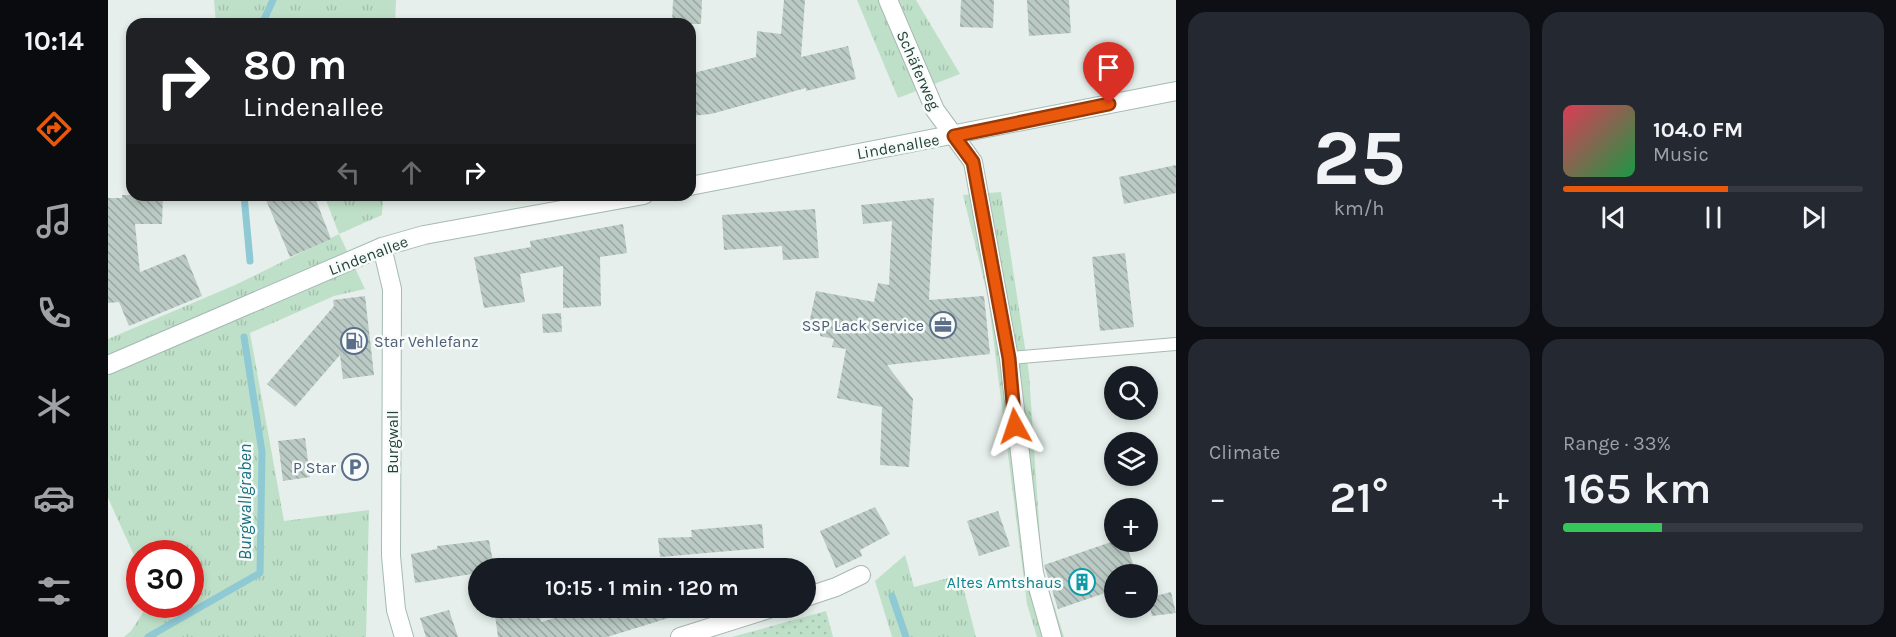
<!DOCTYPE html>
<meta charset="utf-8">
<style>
:root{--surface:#171b24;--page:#242831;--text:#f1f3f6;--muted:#9ea1a6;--line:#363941;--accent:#ea580c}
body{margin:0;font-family:Karla,sans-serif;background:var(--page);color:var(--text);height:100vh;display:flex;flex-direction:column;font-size:22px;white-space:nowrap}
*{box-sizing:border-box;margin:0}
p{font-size:20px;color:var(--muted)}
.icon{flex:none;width:33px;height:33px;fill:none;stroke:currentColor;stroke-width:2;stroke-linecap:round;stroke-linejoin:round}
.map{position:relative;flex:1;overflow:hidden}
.side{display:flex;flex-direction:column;gap:12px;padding:12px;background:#0d0f14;width:720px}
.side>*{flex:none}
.banner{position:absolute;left:18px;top:18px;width:570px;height:183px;border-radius:18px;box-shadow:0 3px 9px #0003;background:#202124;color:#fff;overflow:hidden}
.tools{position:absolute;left:996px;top:366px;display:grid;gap:12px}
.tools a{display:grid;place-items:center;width:54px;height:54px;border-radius:50%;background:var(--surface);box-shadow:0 3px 9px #0003;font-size:30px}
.speed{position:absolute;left:18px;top:540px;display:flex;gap:12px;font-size:30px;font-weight:700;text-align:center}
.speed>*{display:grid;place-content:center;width:78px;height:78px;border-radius:50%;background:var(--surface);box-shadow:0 3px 9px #0003;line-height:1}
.speed .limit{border:9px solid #d22;background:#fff;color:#111}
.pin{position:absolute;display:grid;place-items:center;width:51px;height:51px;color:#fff;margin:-62px -26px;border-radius:50% 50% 50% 0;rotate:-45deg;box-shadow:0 0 6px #0007}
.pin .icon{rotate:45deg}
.me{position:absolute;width:66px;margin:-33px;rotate:355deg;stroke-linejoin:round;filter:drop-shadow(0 0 4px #0008)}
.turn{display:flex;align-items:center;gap:21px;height:126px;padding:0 18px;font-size:27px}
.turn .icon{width:78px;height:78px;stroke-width:2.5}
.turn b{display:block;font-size:42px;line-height:51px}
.lanes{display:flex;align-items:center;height:57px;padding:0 18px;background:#0003;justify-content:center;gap:30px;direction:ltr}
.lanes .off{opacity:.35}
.big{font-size:45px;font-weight:600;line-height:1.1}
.side .widget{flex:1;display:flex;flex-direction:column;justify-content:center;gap:9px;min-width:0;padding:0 21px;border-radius:18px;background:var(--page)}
.side .dial{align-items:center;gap:0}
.dial b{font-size:78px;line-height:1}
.song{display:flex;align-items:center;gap:18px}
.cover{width:72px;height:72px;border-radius:9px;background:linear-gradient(135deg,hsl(350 70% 55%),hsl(140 70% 35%))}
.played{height:6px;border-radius:3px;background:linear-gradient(90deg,var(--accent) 55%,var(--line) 55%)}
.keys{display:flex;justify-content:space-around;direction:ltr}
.heat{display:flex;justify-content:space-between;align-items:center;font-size:33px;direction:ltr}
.charge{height:9px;border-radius:4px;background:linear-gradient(90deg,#34c759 33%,var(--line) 0)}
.side .tiles{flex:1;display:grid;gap:12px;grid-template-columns:repeat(2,1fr)}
.trip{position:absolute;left:360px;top:558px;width:348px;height:60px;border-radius:30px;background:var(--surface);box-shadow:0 3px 9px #0003;font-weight:600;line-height:60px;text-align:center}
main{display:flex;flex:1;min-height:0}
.dock{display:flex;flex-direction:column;width:108px;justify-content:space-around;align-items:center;background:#090b0e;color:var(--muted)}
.dock .icon{width:42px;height:42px}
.dock .active{color:var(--accent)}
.dock b{font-size:27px;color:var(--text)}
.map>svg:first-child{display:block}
.grass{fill:url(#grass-tufts)}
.garden{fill:url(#garden-dots)}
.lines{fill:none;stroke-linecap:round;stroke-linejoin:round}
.stream{stroke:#8ec9d4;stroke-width:7}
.building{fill:url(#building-back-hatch)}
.lane-casing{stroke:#a8b8b2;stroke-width:14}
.street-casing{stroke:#a8b8b2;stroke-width:20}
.secondary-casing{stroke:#a4bbb3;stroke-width:20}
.lane{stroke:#fff;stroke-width:12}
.street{stroke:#fff;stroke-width:18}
.secondary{stroke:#fff;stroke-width:18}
.route-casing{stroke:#983908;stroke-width:15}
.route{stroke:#ea580c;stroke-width:10}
.labels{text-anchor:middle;stroke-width:5;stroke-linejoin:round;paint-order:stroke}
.street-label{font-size:16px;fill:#24423a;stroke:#f7fbf9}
.service-label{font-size:16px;fill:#4e5e75;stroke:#f7fbf9;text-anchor:end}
.culture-label{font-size:16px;fill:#0d838f;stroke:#f7fbf9;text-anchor:end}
.water-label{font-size:18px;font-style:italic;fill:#1c6f80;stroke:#f7fbf9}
</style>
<main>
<nav class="dock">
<b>10:14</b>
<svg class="icon active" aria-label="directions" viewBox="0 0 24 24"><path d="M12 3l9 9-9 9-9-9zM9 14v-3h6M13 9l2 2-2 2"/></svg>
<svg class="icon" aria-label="music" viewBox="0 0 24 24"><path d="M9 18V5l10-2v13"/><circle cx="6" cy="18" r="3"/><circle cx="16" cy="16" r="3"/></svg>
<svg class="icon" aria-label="phone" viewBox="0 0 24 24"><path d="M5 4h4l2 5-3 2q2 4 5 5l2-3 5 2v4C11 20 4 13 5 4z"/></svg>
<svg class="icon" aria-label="climate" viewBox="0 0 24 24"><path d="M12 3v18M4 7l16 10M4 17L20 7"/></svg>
<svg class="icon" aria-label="car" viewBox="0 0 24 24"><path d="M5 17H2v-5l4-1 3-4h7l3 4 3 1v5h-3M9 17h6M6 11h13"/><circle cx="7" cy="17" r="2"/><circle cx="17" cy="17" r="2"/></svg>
<svg class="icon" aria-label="filters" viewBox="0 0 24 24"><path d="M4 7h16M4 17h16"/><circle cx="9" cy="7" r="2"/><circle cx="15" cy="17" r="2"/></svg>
</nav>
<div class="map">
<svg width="1068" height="637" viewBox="0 0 1068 637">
<defs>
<pattern id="grass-tufts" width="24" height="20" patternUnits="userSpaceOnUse" patternTransform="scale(1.5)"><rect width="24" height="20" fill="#bfe0c8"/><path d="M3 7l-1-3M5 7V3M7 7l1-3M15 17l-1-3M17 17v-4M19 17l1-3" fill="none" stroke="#a4c1ad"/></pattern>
<pattern id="garden-dots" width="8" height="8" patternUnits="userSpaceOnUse" patternTransform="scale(1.5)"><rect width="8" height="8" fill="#bfe0c8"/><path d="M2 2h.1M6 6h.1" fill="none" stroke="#a4c1ad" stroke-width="1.8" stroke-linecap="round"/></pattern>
<pattern id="building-back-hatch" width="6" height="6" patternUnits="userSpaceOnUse" patternTransform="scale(1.5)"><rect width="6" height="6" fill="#bbcac4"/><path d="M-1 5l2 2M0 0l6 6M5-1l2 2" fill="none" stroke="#98a6a0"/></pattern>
</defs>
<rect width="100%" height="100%" fill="#e6efeb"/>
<g class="grass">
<polygon points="106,0 288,0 287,24 108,24"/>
<polygon points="749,0 808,0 852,74 790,98"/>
<polygon points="893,192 921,374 934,567 956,637 929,637 919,604 880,297 855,195"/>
<polygon points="216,195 275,195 274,215 231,234 257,289 226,296 142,333 176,521 261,510 258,637 16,637 23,631 40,605 82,604 82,554 32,554 31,566 0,498 0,339 127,285 231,234"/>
<polygon points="797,555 806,587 852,575 868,637 784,637 767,581"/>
</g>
<polygon class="garden" points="718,611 725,637 624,637"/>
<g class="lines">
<g class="stream">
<polyline points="154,24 165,0"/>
<polyline points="136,195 142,261"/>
<polyline points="784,596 798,637"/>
<polyline points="40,637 152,573 154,452 136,337"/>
</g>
</g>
<g class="building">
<polygon points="565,0 594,0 593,24 564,24"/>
<polygon points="676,0 697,0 693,57 740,46 748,79 698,91 698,88 603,114 582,116 582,74 648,57 649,31 673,34"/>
<polygon points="853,0 886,0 885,28 852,27"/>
<polygon points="919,0 961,0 963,33 921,36"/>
<polygon points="1068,165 1068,193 1016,204 1011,177"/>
<polygon points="14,195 55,195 54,224 27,224 32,272 77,254 94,296 21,326 11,302 0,303 0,198 14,198"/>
<polygon points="156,195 206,195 223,239 182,257"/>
<polygon points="826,198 821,300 876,296 882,354 779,365 805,399 801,467 772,465 774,407 729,398 738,349 724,347 726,339 712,336 713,326 701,324 708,291 766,302 770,283 781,285 784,221 755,224 753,205"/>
<polygon points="707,209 711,258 675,260 674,246 616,250 614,215"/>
<polygon points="515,224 519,253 492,257 493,306 455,308 455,266 412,274 417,302 376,308 366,257 423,247 422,241"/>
<polygon points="1017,253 1026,327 992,331 984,257"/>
<polygon points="257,296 266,375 235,379 232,355 187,407 159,384 226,306 225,300"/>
<polygon points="453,313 454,332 435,333 434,314"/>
<polygon points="197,438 202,477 175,481 170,441"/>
<polygon points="767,507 782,534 752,550 754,556 728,568 712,531"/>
<polygon points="890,511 902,546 871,556 859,521"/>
<polygon points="654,524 656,548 552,557 550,538 584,537 583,530"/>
<polygon points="381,540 386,568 370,568 370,573 307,583 303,554 329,549 329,546"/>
<polygon points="1006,541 1017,542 1029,574 1006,574 1006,590 950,609 936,565"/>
<polygon points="1063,592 1068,613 1044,616 1040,598"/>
<polygon points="386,608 430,608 433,622 479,608 580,608 580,612 499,637 390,637"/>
<polygon points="341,610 350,637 318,637 312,618"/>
</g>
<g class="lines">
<defs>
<polyline id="lane" points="901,358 1068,344"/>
<g id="street">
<polyline points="780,0 827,110 865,162 901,358 926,573 944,637"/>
<polyline points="698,597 728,587 753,575"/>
<polyline points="572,637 664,608"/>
</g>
<g id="secondary">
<polyline points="582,186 1068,91"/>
<polyline points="274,247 284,289 283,556 288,610 296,637"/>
<polyline points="0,365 274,247 316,235 536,195"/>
</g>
</defs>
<use href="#lane" class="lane-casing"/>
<use href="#street" class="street-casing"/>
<use href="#secondary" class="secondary-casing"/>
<use href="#lane" class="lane"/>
<use href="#street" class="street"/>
<use href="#secondary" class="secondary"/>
</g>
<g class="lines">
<defs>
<polyline id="route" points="907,426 901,358 865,162 846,136 1001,104"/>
</defs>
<use href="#route" class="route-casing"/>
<use href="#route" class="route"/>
</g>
<defs>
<symbol id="office-ring" viewBox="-11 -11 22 22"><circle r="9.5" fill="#f7fbf9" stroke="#5c6f8a" stroke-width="1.5"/><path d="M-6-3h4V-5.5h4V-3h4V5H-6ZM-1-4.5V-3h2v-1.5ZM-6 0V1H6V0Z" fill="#5c6f8a"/></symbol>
<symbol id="fuel-ring" viewBox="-11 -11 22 22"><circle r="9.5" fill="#f7fbf9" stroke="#5c6f8a" stroke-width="1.5"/><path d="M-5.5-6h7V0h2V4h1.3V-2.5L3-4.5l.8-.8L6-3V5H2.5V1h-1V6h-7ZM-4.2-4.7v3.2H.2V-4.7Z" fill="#5c6f8a"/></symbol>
<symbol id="parking-ring" viewBox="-11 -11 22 22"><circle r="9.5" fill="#f7fbf9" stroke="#5c6f8a" stroke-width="1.5"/><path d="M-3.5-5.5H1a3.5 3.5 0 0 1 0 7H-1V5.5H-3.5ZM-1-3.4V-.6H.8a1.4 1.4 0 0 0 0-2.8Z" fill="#5c6f8a"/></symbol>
<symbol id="building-ring" viewBox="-11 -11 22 22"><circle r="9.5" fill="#f7fbf9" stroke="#0f9aa8" stroke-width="1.5"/><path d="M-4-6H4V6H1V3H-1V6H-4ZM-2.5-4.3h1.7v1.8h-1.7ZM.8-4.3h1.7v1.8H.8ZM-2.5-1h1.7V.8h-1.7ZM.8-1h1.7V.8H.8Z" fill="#0f9aa8"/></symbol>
</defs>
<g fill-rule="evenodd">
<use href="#office-ring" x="820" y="310" width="30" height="30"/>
<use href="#fuel-ring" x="231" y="326" width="30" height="30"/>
<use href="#parking-ring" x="232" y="452" width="30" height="30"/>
<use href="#building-ring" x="959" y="567" width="30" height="30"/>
</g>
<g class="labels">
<g class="street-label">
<text transform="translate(811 70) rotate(66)" y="6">Schäferweg</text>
<text transform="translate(790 146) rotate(-10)" y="6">Lindenallee</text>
<text transform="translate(260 255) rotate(-21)" y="6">Lindenallee</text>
<text transform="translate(284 442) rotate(-90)" y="6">Burgwall</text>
</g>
<g class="service-label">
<text x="816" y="331">SSP Lack Service</text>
<text x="266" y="347" text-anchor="start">Star Vehlefanz</text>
<text x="228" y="473">P Star</text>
</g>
<g class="culture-label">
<text x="954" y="588">Altes Amtshaus</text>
</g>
<g class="water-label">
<text transform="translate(137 502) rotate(-90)" y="6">Burgwallgraben</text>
</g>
</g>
</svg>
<div class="tools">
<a><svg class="icon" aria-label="search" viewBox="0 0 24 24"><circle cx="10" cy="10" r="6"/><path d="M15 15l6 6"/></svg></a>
<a><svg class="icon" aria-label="layers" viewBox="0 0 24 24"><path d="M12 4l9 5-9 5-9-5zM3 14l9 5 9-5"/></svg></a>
<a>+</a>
<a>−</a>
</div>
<div class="speed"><div class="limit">30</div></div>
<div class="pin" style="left:1001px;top:104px;background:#d93025"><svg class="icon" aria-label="arrive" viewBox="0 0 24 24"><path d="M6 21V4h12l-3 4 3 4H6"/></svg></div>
<svg class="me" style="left:907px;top:426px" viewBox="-20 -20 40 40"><path d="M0-17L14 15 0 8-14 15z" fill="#ea580c" stroke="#fff" stroke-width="4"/></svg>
<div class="trip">10:15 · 1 min · 120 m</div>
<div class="banner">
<div class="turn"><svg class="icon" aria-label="right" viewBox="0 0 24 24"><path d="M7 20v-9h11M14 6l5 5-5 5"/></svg><div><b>80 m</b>Lindenallee</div></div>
<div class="lanes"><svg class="icon off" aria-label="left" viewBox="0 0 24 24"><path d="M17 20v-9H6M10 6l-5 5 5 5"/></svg><svg class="icon off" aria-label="ahead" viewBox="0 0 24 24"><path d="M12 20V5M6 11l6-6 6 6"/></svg><svg class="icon" aria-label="right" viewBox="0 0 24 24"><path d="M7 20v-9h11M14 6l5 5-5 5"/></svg></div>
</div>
</div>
<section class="side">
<div class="tiles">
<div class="widget dial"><b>25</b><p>km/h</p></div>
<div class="widget">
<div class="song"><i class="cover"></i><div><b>104.0 FM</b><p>Music</p></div></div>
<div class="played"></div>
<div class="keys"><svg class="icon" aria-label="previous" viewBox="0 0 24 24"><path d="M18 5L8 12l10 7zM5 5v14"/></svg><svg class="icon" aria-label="pause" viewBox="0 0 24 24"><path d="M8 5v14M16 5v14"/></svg><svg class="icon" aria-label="next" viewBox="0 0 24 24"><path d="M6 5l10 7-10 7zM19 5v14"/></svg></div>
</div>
<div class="widget"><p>Climate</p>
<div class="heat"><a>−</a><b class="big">21°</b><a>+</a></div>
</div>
<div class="widget"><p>Range · 33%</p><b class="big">165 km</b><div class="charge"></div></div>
</div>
</section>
</main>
